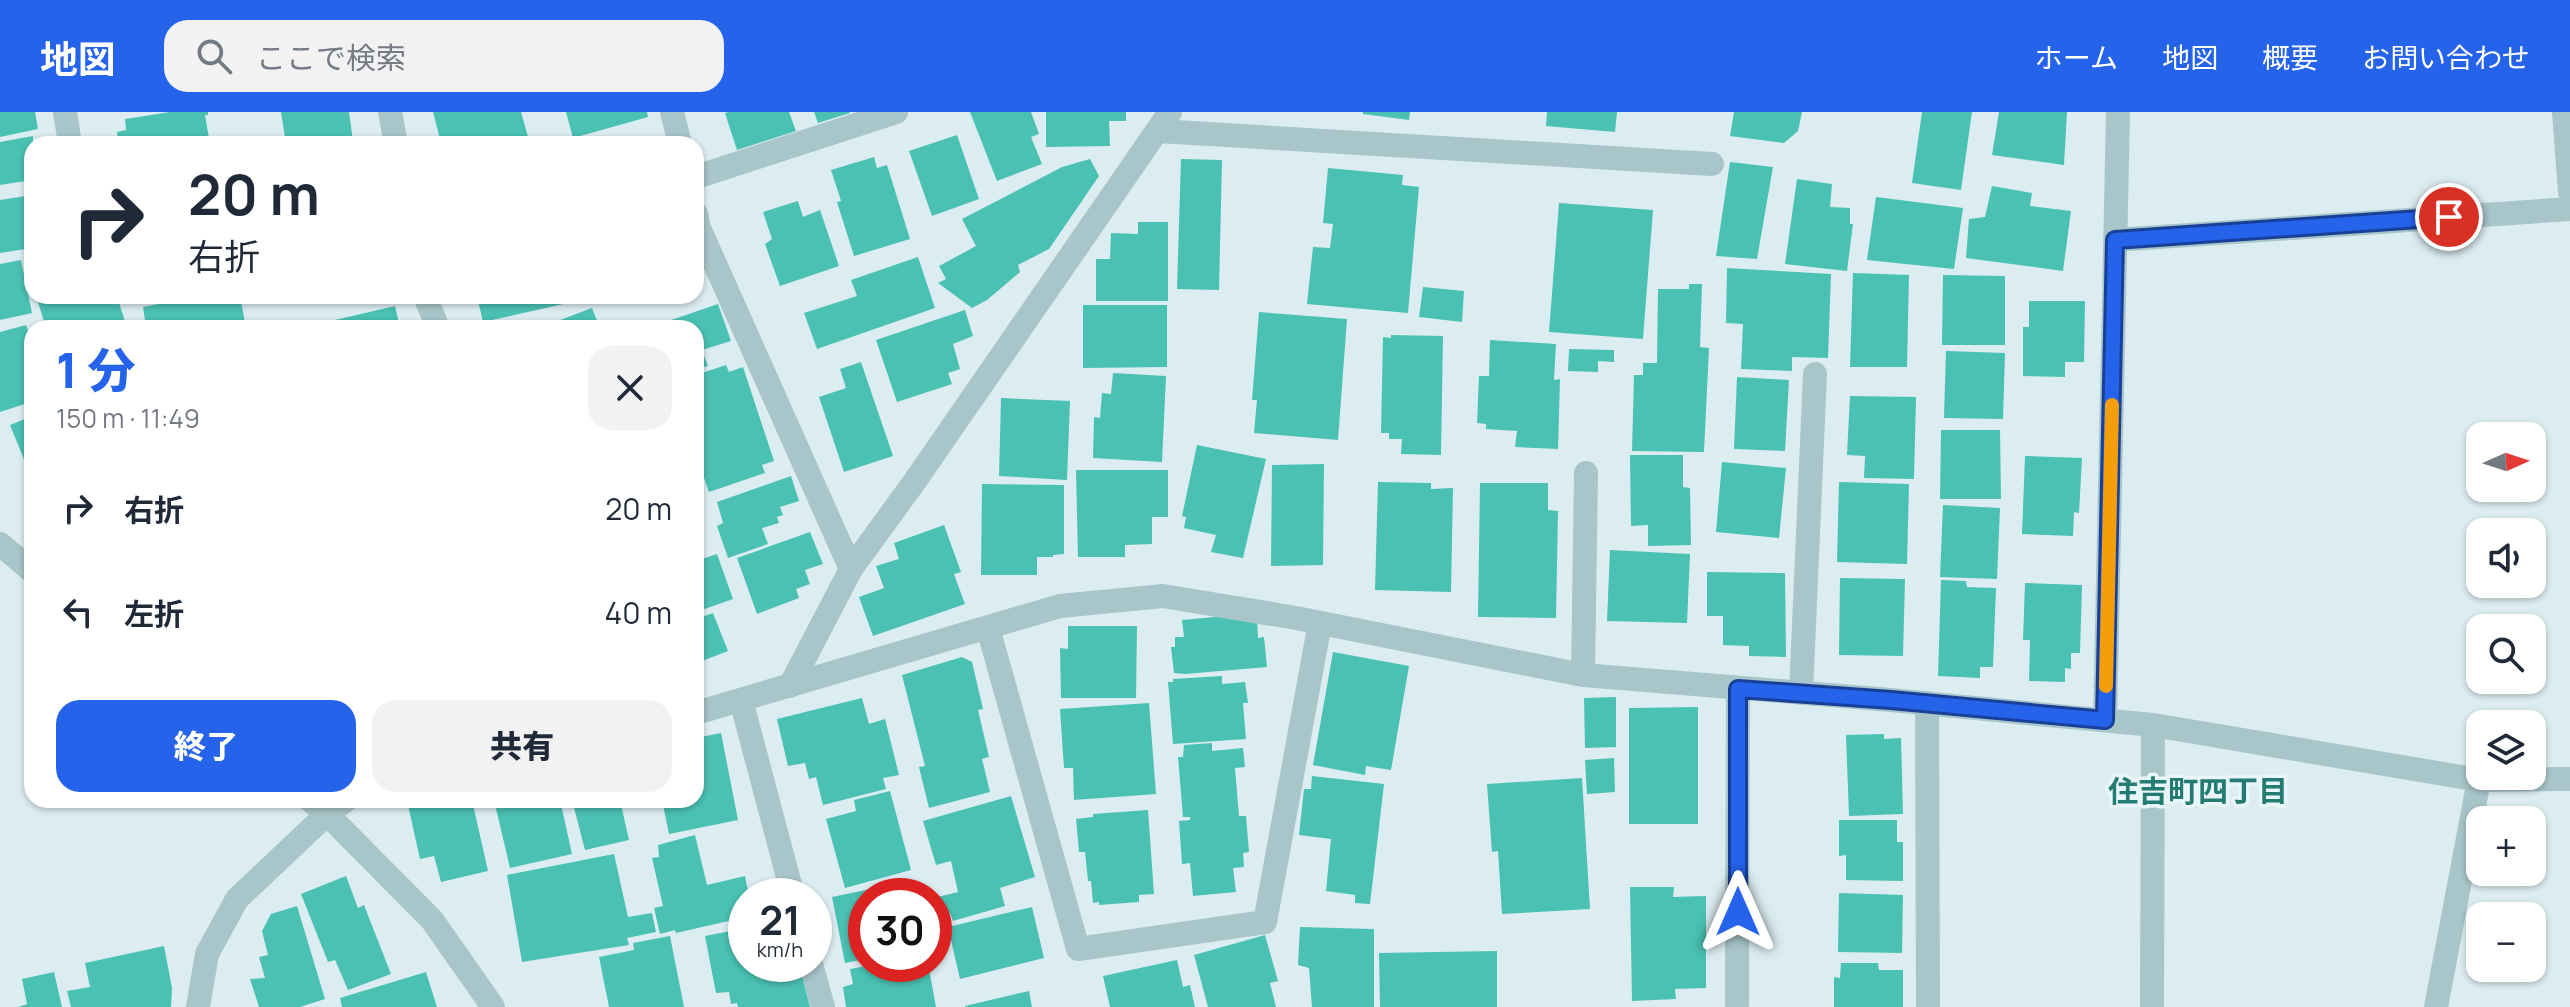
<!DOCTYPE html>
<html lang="ja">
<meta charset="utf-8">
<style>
body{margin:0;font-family:Manrope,"Noto Sans JP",sans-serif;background:#f2f2f3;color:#1f2937;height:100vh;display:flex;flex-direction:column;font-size:30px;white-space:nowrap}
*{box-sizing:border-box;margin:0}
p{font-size:26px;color:#747a83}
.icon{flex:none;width:44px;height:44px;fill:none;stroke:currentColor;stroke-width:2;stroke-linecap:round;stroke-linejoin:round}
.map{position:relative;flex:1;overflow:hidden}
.side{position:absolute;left:24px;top:208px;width:680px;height:488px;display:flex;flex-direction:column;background:#fff;border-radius:24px;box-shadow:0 2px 6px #0004}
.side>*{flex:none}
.hud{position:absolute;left:24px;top:24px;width:680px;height:168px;border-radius:24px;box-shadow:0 2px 6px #0004;background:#fff;color:#1f2937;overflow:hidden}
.needle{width:52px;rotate:87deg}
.controls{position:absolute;left:2466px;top:310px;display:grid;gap:16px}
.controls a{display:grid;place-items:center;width:80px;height:80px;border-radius:16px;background:#fff;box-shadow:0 2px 6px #0004;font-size:40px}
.speed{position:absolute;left:728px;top:766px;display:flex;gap:16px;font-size:40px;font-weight:700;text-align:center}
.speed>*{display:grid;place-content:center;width:104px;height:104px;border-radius:50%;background:#fff;box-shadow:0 2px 6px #0004;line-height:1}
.speed small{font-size:20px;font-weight:400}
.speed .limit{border:12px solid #d22;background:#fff;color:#111}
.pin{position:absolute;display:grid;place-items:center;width:68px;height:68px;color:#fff;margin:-34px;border:4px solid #fff;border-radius:50%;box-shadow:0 2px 8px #0007}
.me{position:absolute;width:88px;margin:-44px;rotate:0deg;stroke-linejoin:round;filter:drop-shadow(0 0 6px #0008)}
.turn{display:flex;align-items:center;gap:28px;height:168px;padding:0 32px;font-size:36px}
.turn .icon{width:104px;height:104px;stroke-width:2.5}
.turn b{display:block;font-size:56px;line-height:68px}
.round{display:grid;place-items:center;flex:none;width:84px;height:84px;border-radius:24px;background:#f2f2f3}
.summary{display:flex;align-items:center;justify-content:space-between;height:136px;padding:0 32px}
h1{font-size:48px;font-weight:800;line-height:60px;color:#2563eb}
.button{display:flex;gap:16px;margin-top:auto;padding:16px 32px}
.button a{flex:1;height:92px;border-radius:24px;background:#2563eb;color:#fff;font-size:32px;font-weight:800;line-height:92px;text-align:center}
.button a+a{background:#f2f2f3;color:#1f2937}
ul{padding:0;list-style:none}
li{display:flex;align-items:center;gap:24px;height:104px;padding:0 32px}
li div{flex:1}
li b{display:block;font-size:30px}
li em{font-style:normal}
header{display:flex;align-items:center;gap:48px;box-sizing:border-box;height:112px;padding:0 40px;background:#2563eb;color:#fff}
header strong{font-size:38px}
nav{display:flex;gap:44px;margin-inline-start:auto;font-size:28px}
.search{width:560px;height:72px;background:#f2f2f3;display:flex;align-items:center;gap:20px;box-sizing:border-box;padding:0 28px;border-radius:24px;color:#747a83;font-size:30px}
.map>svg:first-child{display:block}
.building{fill:#4ac1b3}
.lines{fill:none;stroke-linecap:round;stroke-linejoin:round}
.lane{stroke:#a8c5c9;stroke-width:24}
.street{stroke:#a8c5c9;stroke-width:24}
.route-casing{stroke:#184099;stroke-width:20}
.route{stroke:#2563eb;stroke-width:14}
.slow{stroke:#f59e0b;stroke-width:14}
.labels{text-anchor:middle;stroke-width:7;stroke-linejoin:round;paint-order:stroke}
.neighbourhood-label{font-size:30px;font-weight:bold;fill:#247b71;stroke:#e8f6f9}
</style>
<header>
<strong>地図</strong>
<div class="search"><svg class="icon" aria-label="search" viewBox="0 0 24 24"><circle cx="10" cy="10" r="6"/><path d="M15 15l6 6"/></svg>ここで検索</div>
<nav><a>ホーム</a><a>地図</a><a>概要</a><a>お問い合わせ</a></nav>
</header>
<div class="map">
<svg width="2570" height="895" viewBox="0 0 2570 895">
<rect width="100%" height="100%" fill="#dcedf1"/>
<path class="building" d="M0 0H35L38 17 0 25Z
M170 0H208V3H205L210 32H119L117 20 126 18 125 7Z
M281 0H349L353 29 335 32H286Z
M433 0H521L530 32H448L447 25 440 27Z
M566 0H647L648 5 573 26Z
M729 0H789L796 19 737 38 725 1Z
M814 0H849L850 1 818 11Z
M970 0H1031L1039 22 1031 25 1042 52 997 69Z
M1046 0H1126V9H1109L1110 34 1046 35Z
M1363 0H1410L1409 8 1363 2Z
M1547 0H1617L1615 20 1546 14Z
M1734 0H1802L1798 19 1784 31 1730 24Z
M1922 0H1972L1961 78 1912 71Z
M1999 0H2067L2064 53 1992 43Z
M957 23 979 87 932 104 909 39Z
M33 24 32 68 0 73V30Z
M874 45 877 56 887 53 910 127 854 144 837 90 841 89 831 58Z
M1090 47 1099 64 1049 137 1018 153 1020 160 987 188 972 196 938 171 946 167 939 154 976 134 962 107 1062 55Z
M1181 47 1222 48 1219 178 1177 177Z
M1730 50 1773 55 1757 147 1716 144Z
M1328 56 1403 63 1402 73 1419 75 1408 201 1307 192 1313 135 1330 136 1333 112 1323 111Z
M1797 67 1832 72 1830 95 1850 96V112H1853L1847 159 1785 152Z
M1992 74 2032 81 2030 94 2071 99 2063 159 1966 146 1969 107 1985 105Z
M32 83V136L0 141V88Z
M1876 85 1963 96 1954 157 1867 148Z
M798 89 803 105 820 98 839 154 780 174 765 132 772 127 763 100Z
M1559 91 1653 98 1643 227 1549 220Z
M1138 110H1168V189H1096V147H1110L1111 121 1138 122Z
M918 145 935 196 817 237 804 201 857 184 851 168Z
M21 148 32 201 0 208V152Z
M1727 156 1831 162 1828 246 1792 245V259L1741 257 1743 212 1726 211Z
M1853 161 1909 163 1907 255H1850Z
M1943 163 2005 164V233H1942Z
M1689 172H1702L1700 235 1709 236 1704 340 1632 339 1634 263H1643V251H1657L1658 177H1689Z
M1423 175 1464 179 1462 210 1419 205Z
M48 184H117L127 216H46L37 187Z
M161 184H240L246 216H146L143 195 163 191Z
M477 184H570L572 190 483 210Z
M2029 189H2085L2084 250H2065V265L2023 264V215H2029Z
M718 192 731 229 702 238 708 254 696 258V216H648Z
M1083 193H1167V255L1083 256Z
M395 194 400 216H305V215Z
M592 196 600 216H539Z
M965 198 973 224 953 232 960 257 948 261 952 272 897 290 876 228Z
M1259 200 1347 207 1338 328 1254 321 1257 288H1252Z
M26 213 32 232V275L24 278 28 291 0 300V220Z
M1391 223 1443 224 1441 343 1401 342 1402 327H1389V321H1381L1383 225 1391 226Z
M1490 228 1556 232 1554 268 1560 267 1558 337 1515 335 1517 319 1486 317V312L1477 311 1479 264H1489Z
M1569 237 1614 238V250L1598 249V260L1568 259Z
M1946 239 2005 241 2003 307 1944 306Z
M861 250 893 344 844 360 819 285 846 276 840 257Z
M726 253 729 260 743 255 774 349 762 353 765 361 709 380 696 343V263Z
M1113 261 1166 264 1162 350 1093 346 1094 305 1100 306 1102 281 1111 282Z
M1737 265 1789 268 1785 339 1734 337Z
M1850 284 1916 285 1914 367 1864 366 1865 344 1847 343Z
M1001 286 1070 289 1067 368 999 364Z
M32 304V367L10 313Z
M1941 318H2000L2001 387H1940Z
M1197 333 1266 347 1243 446 1211 440 1216 423 1184 416 1186 405 1182 404Z
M1630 343H1683V375L1690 376 1691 433 1648 434V413L1631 414Z
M2025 344 2082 346 2079 401 2074 400 2073 424 2022 422Z
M1722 350 1786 356 1779 426 1716 420Z
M1324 352 1323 453 1271 454 1272 353Z
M1076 358H1168V405H1152V432L1125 433V445H1078Z
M791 364 799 389 780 395 783 403 777 405 779 411 762 416 768 432 728 446 717 414 723 411 717 390Z
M1378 370 1431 371V377L1453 376 1451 480 1375 478Z
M1839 370 1909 372 1907 452 1837 450Z
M1480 371H1548V398L1558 399 1556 506 1478 505Z
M982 372 1064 373V442L1053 443V445H1037V463H981Z
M1943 393 2000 396 1997 467 1940 465Z
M944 413 961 460 954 462 965 492 873 524 859 485 884 476 876 454 899 447 894 431Z
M810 420 823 452 805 458 810 472 796 477 799 486 757 502 737 446Z
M1610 438 1690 442 1687 511 1607 509Z
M717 442 733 487 696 500V449Z
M1707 460 1785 461 1786 545 1749 544V534L1723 533V504H1707Z
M1840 466 1905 467 1903 544 1839 543Z
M1941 468 1966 469 1967 475 1996 476 1993 555H1980V566L1938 564Z
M2025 471 2082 473 2080 541H2071V557L2065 556V570L2029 569 2030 528H2023Z
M713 501 728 539 702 549 701 560 696 562V507Z
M1236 503V508L1257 507 1258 526 1264 525 1267 555 1185 562 1174 561 1171 535H1175V525H1184L1182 508Z
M1068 514H1137L1136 586H1061L1060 536 1068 537Z
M1333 540 1409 554 1391 658 1366 654 1365 663 1313 653Z
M962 545 972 550 983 597 978 598 989 645 982 647 990 680 929 696 919 655 925 654 902 563Z
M1222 564V572L1245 570 1248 591H1243L1246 627 1173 632 1168 570H1173V567Z
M1616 585V635L1585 636 1584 586Z
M862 586 869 612 885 607 899 663 883 666 886 677 823 693 816 665 809 667 805 651 788 654 777 607Z
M1149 591 1156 682 1074 688 1073 656H1064L1060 597Z
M1698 595V712H1629V596Z
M721 621 738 708 669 722 662 688H696V626Z
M1884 622V627L1901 626 1903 702 1849 704 1846 623Z
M1212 631V639L1243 636 1245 655 1235 656 1239 704H1246L1249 740 1243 741 1244 755 1233 756 1236 780 1193 784 1190 751 1182 752 1179 709 1190 708V705H1183L1178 645H1183L1184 633Z
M1614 646 1615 680 1587 682 1585 648Z
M1312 664 1384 672 1370 792 1355 791V783L1326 779 1331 727 1299 723 1304 677H1311Z
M1582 666 1590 797 1502 802 1498 739 1492 740 1487 672Z
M890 679 911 758 845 776 826 707 856 699 854 688Z
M1011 684 1035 765 1000 776 1005 794 953 809 950 801 936 806 934 786 958 780 951 749 936 753 923 709Z
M430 688H472L488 759 441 770 434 744 420 747 408 693Z
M494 688H560L572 742 510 756Z
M572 688H620L629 728 585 738Z
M1148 698 1154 782 1139 783V790L1099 793V790L1093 791 1091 769H1088L1085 740H1079L1076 707 1093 705V702Z
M1839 708H1897V730H1903V769L1846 768V743L1839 744Z
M695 723 707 773 745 764 749 784H746V805L676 821 675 818 660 822 654 796 663 794 652 746 659 745 658 733Z
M614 742 628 805 652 801 656 820 627 826 629 833 522 850 507 763Z
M346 764 358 796 364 793 391 862 348 878 335 848 328 850 301 782Z
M909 769 911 784H866V847L845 851 832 785Z
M1630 775H1674L1673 785 1706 784V876L1675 877 1676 887 1632 889Z
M1839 781 1903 783 1902 841 1838 840Z
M297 794 325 887 300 895H259L250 867 265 866 259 845 268 843 262 819 271 802Z
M1032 795 1044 846 960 867 948 815Z
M1300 815 1374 817V895H1312L1309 856 1298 853Z
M746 816V852H799L810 895H738L737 891 731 892 729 880 716 881 705 824Z
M1265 823 1278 869 1270 871 1276 895H1208L1194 843Z
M670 824 684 895H609L599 845 634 838 633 831Z
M164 834 172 876 171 895H71L67 879 90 875 85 851Z
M1497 839V895H1380L1379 841Z
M1177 848 1183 875 1190 873 1195 895H1110L1103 864Z
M1841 851H1878L1879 858H1903V895H1834V865L1840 866Z
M878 852H928L936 895H846L843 875 853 872 850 857Z
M54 860 62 895H18L27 892 22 867Z
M426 860 437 895H342L340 886Z
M1029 879 1032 895H965V894Z"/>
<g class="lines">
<path class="lane" d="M65 0 70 32
M1158 19 1712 52
M696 65 896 0
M988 516 1078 837 1265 810 1320 511
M1583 563 1586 361
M1801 581 1815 262"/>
<path class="street" d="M390 0 396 32
M672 0 680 32
M2564 0 2570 80
M696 102 699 116 851 457
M2115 128 2570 97
M425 184 438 216
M0 432 32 459
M790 574 851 457 915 369 1170 0
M741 588 793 784
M1927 591 1928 895
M696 601 1060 494 1163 484 1296 506 1583 563 1891 588 2153 613 2479 668 2570 667
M2105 608 2118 0
M310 688 327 702 432 808 493 895
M811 852 823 895
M198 895 207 842 237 787 327 702 346 688
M1737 895 1738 577
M2152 895 2153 613
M2436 895 2479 668"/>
</g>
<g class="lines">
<defs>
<path id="route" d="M1738 800V577L1891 588 2105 608 2115 128 2449 105"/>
</defs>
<use href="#route" class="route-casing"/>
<use href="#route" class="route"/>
<path class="slow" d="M2106 574 2112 293"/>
</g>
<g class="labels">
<g class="neighbourhood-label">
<text x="2198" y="690">住吉町四丁目</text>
</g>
</g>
</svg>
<div class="controls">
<a><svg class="needle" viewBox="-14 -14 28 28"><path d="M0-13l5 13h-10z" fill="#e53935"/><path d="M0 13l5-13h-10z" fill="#747a83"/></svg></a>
<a><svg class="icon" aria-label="sound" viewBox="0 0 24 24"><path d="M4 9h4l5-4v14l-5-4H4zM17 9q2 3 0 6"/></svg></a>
<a><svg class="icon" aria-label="search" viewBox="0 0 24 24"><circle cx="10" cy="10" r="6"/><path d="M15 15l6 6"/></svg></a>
<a><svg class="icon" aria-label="layers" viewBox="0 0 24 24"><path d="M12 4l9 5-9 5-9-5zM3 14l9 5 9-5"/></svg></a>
<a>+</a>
<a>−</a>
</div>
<div class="speed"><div>21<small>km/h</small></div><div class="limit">30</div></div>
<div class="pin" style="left:2449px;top:105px;background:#d93025"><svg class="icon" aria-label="arrive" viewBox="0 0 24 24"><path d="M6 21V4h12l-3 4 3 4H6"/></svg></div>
<svg class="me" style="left:1738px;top:800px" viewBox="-20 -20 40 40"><path d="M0-17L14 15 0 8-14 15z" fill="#2563eb" stroke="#fff" stroke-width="4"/></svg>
<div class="hud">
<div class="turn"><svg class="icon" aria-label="right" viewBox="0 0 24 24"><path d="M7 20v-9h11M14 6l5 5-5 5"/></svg><div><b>20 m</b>右折</div></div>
</div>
<section class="side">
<div class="summary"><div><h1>1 分</h1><p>150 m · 11:49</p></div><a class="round"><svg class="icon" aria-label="close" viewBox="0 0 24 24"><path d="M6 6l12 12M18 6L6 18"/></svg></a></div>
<ul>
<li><svg class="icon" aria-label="right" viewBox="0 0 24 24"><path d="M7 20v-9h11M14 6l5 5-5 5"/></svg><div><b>右折</b></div><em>20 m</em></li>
<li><svg class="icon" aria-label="left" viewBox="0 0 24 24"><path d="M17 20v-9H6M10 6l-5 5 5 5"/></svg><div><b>左折</b></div><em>40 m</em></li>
</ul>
<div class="button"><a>終了</a><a>共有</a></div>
</section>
</div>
